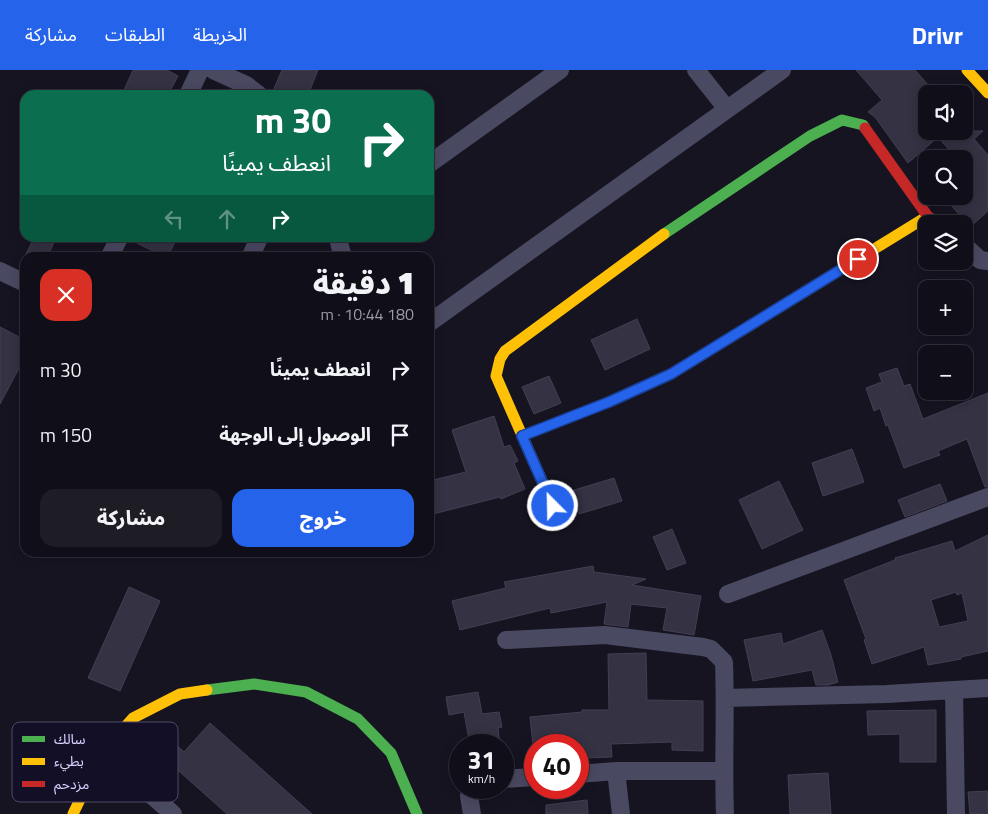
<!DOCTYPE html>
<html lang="ar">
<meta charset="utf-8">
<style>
body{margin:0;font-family:"Titillium Web","Noto Sans Arabic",sans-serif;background:#1e1d26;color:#f1f3f6;direction:rtl;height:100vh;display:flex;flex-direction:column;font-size:19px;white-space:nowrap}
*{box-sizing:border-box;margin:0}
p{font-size:16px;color:#9c9ca2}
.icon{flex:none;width:28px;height:28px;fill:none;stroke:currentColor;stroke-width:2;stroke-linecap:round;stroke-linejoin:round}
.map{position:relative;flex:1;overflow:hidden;direction:ltr}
.drawer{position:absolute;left:20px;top:182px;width:414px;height:305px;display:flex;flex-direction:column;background:#100f19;border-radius:15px;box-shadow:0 2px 12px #0003,0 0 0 1px #302f38;direction:rtl}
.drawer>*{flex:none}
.guide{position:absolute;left:20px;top:20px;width:414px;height:152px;border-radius:15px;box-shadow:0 2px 12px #0003,0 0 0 1px #302f38;direction:rtl;background:#0b6e4f;color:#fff;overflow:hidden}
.fabs{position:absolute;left:918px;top:15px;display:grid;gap:10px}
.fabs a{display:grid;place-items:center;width:55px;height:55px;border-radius:10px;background:#100f19;box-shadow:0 2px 12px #0003,0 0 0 1px #302f38;font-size:25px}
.speed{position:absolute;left:449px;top:664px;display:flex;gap:10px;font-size:25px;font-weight:700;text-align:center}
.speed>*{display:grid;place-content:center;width:65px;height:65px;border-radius:50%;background:#100f19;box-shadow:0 2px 12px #0003,0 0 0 1px #302f38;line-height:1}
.speed small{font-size:12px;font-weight:400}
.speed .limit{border:8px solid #d22;background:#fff;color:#111}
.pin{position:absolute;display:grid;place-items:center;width:42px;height:42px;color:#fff;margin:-21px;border:2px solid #fff;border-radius:50%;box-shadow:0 1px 5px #0007}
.me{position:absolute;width:55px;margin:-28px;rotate:337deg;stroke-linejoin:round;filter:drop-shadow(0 0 4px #0008)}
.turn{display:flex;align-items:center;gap:18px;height:105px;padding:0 20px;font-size:22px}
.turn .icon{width:65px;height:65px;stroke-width:2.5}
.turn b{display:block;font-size:35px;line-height:42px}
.lanes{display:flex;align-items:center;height:48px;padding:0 20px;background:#0003;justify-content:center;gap:25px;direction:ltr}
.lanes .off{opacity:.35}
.round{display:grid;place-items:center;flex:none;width:52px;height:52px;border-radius:15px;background:#1e1d26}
.head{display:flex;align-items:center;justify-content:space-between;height:85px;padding:0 20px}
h1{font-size:30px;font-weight:800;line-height:38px}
.button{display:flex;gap:10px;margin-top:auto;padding:10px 20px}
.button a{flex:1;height:58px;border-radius:15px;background:#2563eb;color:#fff;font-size:20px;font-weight:800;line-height:58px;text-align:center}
.button a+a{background:#1e1d26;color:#f1f3f6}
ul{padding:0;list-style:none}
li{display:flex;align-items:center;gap:15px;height:65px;padding:0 20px}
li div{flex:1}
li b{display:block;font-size:19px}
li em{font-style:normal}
header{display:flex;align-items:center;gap:30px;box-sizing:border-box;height:70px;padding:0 25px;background:#2563eb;color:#fff}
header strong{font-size:24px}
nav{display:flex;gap:28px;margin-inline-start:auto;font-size:18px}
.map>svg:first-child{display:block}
.building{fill:#343243;stroke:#433f54;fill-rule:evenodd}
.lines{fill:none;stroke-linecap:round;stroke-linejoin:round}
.street{stroke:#4a4962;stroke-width:18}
.fast{stroke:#4caf50;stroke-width:11}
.slow{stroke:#ffc107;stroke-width:11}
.jam{stroke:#c62828;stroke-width:11}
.route-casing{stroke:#184099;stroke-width:12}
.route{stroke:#2563eb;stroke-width:9}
.key{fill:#130f26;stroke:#4e4a67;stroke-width:1}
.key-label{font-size:14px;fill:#d9d4ff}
</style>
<header>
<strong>Drivr</strong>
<nav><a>الخريطة</a><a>الطبقات</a><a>مشاركة</a></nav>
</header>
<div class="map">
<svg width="988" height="744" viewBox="0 0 988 744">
<rect width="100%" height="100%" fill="#161421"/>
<path class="building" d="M133 0H167L178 6 168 25H122Z
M282 0H318L308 25H285L273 21Z
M856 0H915L936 24H926V61H983L974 69 988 85V141L970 157 943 126H964V89H957L938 67 908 93 875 47 868 42 882 30Z
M34 168H56L47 188H24Z
M130 168H177L167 188 129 169Z
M637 249 650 279 605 300 591 270Z
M0 257 25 270V287L0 334Z
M897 298 904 316 910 314 923 349 988 323V417H985L967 369 938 381 940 385 904 398 888 355 886 356 880 338 874 341 866 318 882 312 879 304Z
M549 306 561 333 534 344 522 317Z
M494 346 504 377 510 375 518 391 514 393 525 419 501 429 500 427 429 445V411L466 402 452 360Z
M852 379 864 412 823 426 812 393Z
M614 408 622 431 579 444 571 421Z
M779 411 803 460 762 479 739 430Z
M940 414 947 431 905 447 898 430Z
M672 459 686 493 667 500 653 467Z
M988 465V581L961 587V589L928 595 924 577 872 594 864 570 866 569 844 510 895 490V488L952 471 955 481ZM956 522 957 525 962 523 968 551 939 557 931 530Z
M593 496 594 502 646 509 632 515 701 526 694 565 663 560 667 538 631 534 628 557 604 554 607 532 551 543 550 538 460 560 452 531 506 518 504 512Z
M129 517 160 531 120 621 88 608Z
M822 560 831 585 838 612 828 615H816L812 600 753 611 744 570 781 563 783 574Z
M646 583 647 630 703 631V681L672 680V672L611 674 612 687 583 688V675H533L530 647 582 642V640H609L608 584Z
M478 622 482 644 499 642 502 657 498 658 500 675H470L464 642 449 645 446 627Z
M936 640V692H900V664L868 665 867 641Z
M210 653 312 744H227L170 693 168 696 149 678 163 663 184 682Z
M828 703 831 744H790L788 705Z
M988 721V744H970L968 722Z
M587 730 588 744H546V735Z"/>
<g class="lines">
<path class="street" d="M213 0 246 15 259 25
M696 0 727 39
M188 25 200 0
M429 94 560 0
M338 168 343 188
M964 175 980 190 988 191
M109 188 119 168
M250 188 259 168
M0 201 25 213
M429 253 782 0
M728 524 988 427
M506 570 605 565 703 577 711 579 724 592C726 643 723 693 725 744
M954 620 956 744
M725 628 887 624 988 618
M103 682 173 744
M616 701 621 744
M578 704 616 701H723
M502 709 535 707
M472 744 469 726 472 718"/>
<path class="fast" d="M664 164 810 66 842 50 863 55 865 58
M207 620 254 614 306 622 358 649 391 683 417 744"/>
<path class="slow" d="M967 0 988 23
M746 258 923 149H932L940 154
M553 436 496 306 500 289 505 281 664 164
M73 744 103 682 133 648 180 624 207 620"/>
<path class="jam" d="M865 58 929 148
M522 366 609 332 671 304 746 258"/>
</g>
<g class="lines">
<defs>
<path id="route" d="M553 436 522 366 609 332 671 304 858 189"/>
</defs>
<use href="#route" class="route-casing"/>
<use href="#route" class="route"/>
</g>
<rect x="12" y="652" width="166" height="80" rx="8" class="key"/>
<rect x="22" y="666" width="23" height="6" fill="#4caf50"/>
<rect x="22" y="688" width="23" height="7" fill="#ffc107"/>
<rect x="22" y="711" width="23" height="6" fill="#c62828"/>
<g class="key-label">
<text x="54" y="674">سالك</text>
<text x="54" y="696">بطيء</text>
<text x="54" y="719">مزدحم</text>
</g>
</svg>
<div class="fabs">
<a><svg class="icon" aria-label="sound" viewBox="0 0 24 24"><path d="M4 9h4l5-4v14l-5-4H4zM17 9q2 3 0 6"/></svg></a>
<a><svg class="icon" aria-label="search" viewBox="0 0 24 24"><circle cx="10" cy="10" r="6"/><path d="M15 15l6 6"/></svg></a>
<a><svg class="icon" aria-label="layers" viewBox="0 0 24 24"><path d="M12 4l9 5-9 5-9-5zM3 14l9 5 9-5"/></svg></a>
<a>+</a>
<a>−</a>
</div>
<div class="speed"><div>31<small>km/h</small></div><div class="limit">40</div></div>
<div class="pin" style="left:858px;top:189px;background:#d93025"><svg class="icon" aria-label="arrive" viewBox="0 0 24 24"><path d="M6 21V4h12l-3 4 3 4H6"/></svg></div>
<svg class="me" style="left:553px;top:436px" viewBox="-20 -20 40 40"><circle r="17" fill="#2563eb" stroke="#fff" stroke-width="3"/><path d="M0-11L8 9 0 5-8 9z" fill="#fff"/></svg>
<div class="guide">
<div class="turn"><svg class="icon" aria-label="right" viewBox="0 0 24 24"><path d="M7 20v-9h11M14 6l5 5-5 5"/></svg><div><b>30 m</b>انعطف يمينًا</div></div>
<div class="lanes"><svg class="icon off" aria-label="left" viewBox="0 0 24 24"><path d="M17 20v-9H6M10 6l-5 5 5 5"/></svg><svg class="icon off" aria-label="ahead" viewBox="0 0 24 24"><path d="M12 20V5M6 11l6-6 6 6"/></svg><svg class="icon" aria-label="right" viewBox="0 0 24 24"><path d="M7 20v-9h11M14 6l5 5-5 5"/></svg></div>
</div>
<section class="drawer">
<div class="head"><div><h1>1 دقيقة</h1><p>180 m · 10:44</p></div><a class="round" style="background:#d93025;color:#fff"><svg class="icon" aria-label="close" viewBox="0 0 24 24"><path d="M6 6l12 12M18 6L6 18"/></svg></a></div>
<ul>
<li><svg class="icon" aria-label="right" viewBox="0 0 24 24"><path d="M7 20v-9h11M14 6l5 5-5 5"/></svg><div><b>انعطف يمينًا</b></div><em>30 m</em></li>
<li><svg class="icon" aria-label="arrive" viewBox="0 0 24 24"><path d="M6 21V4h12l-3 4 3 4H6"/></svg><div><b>الوصول إلى الوجهة</b></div><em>150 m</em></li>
</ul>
<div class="button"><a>خروج</a><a>مشاركة</a></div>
</section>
</div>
